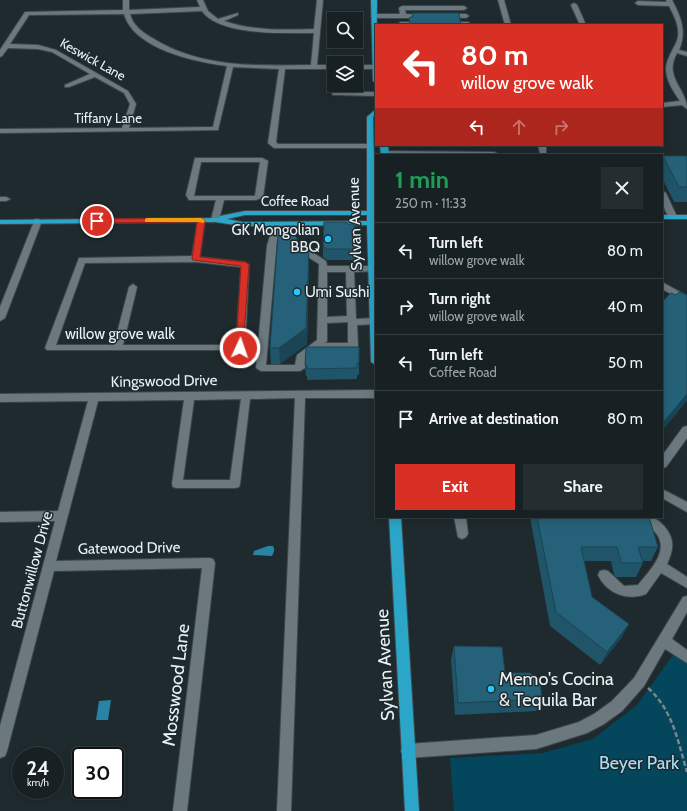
<!DOCTYPE html>
<meta charset="utf-8">
<style>
body{margin:0;font-family:Cabin,sans-serif;background:#242d30;color:#f1f3f6;height:100vh;display:flex;flex-direction:column;font-size:15px;white-space:nowrap}
*{box-sizing:border-box;margin:0}
p{font-size:13px;color:#9ea3a6}
.icon{flex:none;width:22px;height:22px;fill:none;stroke:currentColor;stroke-width:2;stroke-linecap:round;stroke-linejoin:round}
.map{position:relative;flex:1;overflow:hidden}
.panel{position:absolute;left:375px;top:154px;width:288px;height:364px;display:flex;flex-direction:column;background:#172023;border-radius:0px;box-shadow:0 2px 10px #0003,0 0 0 1px #363e41}
.panel>*{flex:none}
.hud{position:absolute;left:375px;top:24px;width:288px;height:122px;border-radius:0px;box-shadow:0 2px 10px #0003,0 0 0 1px #363e41;background:#d93025;color:#fff;overflow:hidden}
.fabs{position:absolute;left:327px;top:12px;display:grid;gap:8px}
.fabs a{display:grid;place-items:center;width:36px;height:36px;border-radius:0px;background:#172023;box-shadow:0 2px 10px #0003,0 0 0 1px #363e41;font-size:20px}
.speed{position:absolute;left:12px;top:747px;display:flex;gap:8px;font-size:20px;font-weight:700;text-align:center}
.speed>*{display:grid;place-content:center;width:52px;height:52px;border-radius:50%;background:#172023;box-shadow:0 2px 10px #0003,0 0 0 1px #363e41;line-height:1}
.speed small{font-size:10px;font-weight:400}
.speed .limit{border:2px solid #111;border-radius:6px;background:#fff;color:#111}
.pin{position:absolute;display:grid;place-items:center;width:34px;height:34px;color:#fff;margin:-17px;border:2px solid #fff;border-radius:50%;box-shadow:0 1px 4px #0007}
.me{position:absolute;width:44px;margin:-22px;rotate:3deg;stroke-linejoin:round;filter:drop-shadow(0 0 3px #0008)}
.turn{display:flex;align-items:center;gap:14px;height:84px;padding:0 20px;font-size:18px}
.turn .icon{width:52px;height:52px;stroke-width:2.5}
.turn b{display:block;font-size:28px;line-height:34px}
.lanes{display:flex;align-items:center;height:38px;padding:0 20px;background:#0003;justify-content:center;gap:20px;direction:ltr}
.lanes .off{opacity:.35}
.round{display:grid;place-items:center;flex:none;width:42px;height:42px;border-radius:0px;background:#242d30}
.headline{display:flex;align-items:center;justify-content:space-between;height:68px;padding:0 20px}
h1{font-size:24px;font-weight:700;line-height:30px;color:#1e9e55}
.button{display:flex;gap:8px;margin-top:auto;padding:8px 20px}
.button a{flex:1;height:46px;border-radius:0px;background:#d93025;color:#fff;font-size:16px;font-weight:700;line-height:46px;text-align:center}
.button a+a{background:#242d30;color:#f1f3f6}
ul{padding:0;list-style:none}
li{display:flex;align-items:center;gap:12px;height:56px;padding:0 20px;border-top:1px solid #363e41}
li div{flex:1}
li b{display:block;font-size:15px}
li em{font-style:normal}
.map>svg:first-child{display:block}
.green{fill:#04465b}
.water{fill:#2883a4}
.lines{fill:none;stroke-linecap:round;stroke-linejoin:round}
.minor-casing{stroke:#3e484c;stroke-width:2}
.major-casing{stroke:#3e484c;stroke-width:2}
.path{stroke:#7c8589;stroke-width:2.5;stroke-dasharray:5 2.5;stroke-linecap:butt}
.minor{fill:#6b797f;fill-rule:evenodd}
.major{fill:#2ba6c9;fill-rule:evenodd}
.wall{fill:#205468}
.shaded-wall{fill:#1a4555}
.building{fill:#256279;stroke:#1a4555}
.route{fill:#d93025;stroke:#8d1f18}
.slow{fill:#f59e0b}
.poi-dot{fill:#23c9fe;stroke:#1f2a2f;stroke-width:1.5}
.labels{text-anchor:middle;stroke-width:3;stroke-linejoin:round;paint-order:stroke}
.far-street-label{font-size:13px;fill:#eaf1f4;stroke:#1f2a2f}
.street-label{font-size:15px;fill:#eaf1f4;stroke:#1f2a2f}
.poi-label{font-size:15px;fill:#eaf1f4;stroke:#1f2a2f;text-anchor:end}
.near-street-label{font-size:18px;fill:#eaf1f4;stroke:#1f2a2f}
.near-poi-label{font-size:18px;fill:#eaf1f4;stroke:#1f2a2f;text-anchor:start}
.near-park-label{font-size:18px;fill:#abdef4;stroke:#1f2a2f}
</style>
<div class="map">
<svg width="687" height="811" viewBox="0 0 687 811">
<rect width="100%" height="100%" fill="#1f2a2f"/>
<path class="green" d="M678 648 687 655V811H454L450 758 543 753 593 739 637 705Z"/>
<path class="water" d="M268 546H273C275 550 274 552 272 556L253 555 254 551Z
M111 700 108 720H96L99 701Z"/>
<g class="lines">
<defs>
<path id="minor" d="M123 0H129V10L200 7 197 0H203L208 11 218 19 238 13V15L224 21C253 31 284 30 314 29L317 0H323L317 65H334V69H285L276 142 278 144H370L374 146 370 148H274L268 143 279 69 233 67 218 130 0 133V129L122 128 130 104 124 93 95 77 69 87H65V85L90 74 52 52 38 49 8 48 2 56 0 57V50L25 12 123 10ZM202 11C219 36 286 33 314 33L311 65C258 66 201 68 154 39 143 33 133 26 130 14ZM124 14C134 49 195 62 227 66L213 127 129 128 136 104 128 91 56 50 38 45 10 44 29 15Z
M498 0H504L511 25H505Z
M666 0H672C681 17 687 32 679 50L687 52V56L677 53C663 78 687 88 687 109L682 105 662 107V103L680 101C674 92 666 81 666 69 666 61 671 53 674 47 683 33 676 19 669 6L638 5 635 3 638 1 667 2Z
M574 3 577 5 586 25H580L571 5Z
M402 6H464L467 8 464 10H405L406 14 426 15 427 16 424 18H374L371 16 374 14H400L399 8Z
M446 14H466L469 16 466 18 444 17 443 16Z
M401 22H421L424 24 399 25V23Z
M447 22H468L471 24 445 25V23Z
M356 65H376V69H356Z
M335 92H376V96L333 95 332 94Z
M538 145H546V153H540Z
M382 151 494 152 498 154 384 155 381 153Z
M195 158H262L268 161 263 197 256 200H224L219 220 215 222H212L211 220 216 200H189L186 195ZM201 162H260L255 196H194Z
M662 191 666 193 677 217 676 219H673C664 216 662 200 662 191Z
M0 197H6L10 199 6 201H0Z
M198 218H201L205 220 200 257 245 262 249 265 245 348 243 350H47L45 348 79 258 192 256ZM196 262 241 267 236 345H123L137 287 133 284 129 287 114 345H56L85 263Z
M35 219H38L42 221 5 318 0 321V307Z
M274 222H277L281 224 278 235 292 239 326 261 327 266H372L376 269 375 271 354 272 356 319 374 318H376V324L357 325 358 346 356 348 316 350 305 358V368L300 371H261L256 368 267 246ZM277 240 286 243 319 264 317 340 297 355 295 365H266ZM327 272H346L347 316 327 317ZM348 322V343H325L327 341V323Z
M662 282 687 296V303L662 289Z
M376 390V398H305L291 811H277L295 398 250 399 240 484 239 487 235 488H177L173 487 172 484 184 400 98 401 56 561 209 558 213 559 215 563 187 811H173L202 568 54 571 7 751 5 756 0 758V726L55 521 0 522V512L58 511 88 401 0 402V394ZM241 399 230 480H183L194 400Z
M687 426V438L666 467 662 468V456L683 427Z
M662 489 687 502V512L662 498Z
M454 517H466L468 534 466 537 462 539 458 537Z
M638 517C642 517 647 516 651 517 656 518 661 523 664 526 675 539 674 549 667 564L687 577V588L661 573 646 594C628 601 607 594 598 575L600 571 604 570 608 571 624 586 638 585C650 570 671 550 655 532 650 526 642 524 638 517Z
M687 596V612L672 639 687 650V663L665 649 644 686 622 711 604 724 587 733 536 749 408 758 403 756 401 751 403 746 408 744 536 735 579 722 594 714 612 701 634 678 683 597Z"/>
<path id="major" d="M371 0H377L376 83 373 81Z
M376 109V115L373 117 375 209 376 211V365L371 362 367 225 242 226 215 222 0 224V220L219 218 220 216 245 211H367V117ZM245 215H367V221L242 222 227 219Z
M380 145H388L389 155H381Z
M662 215H687V219H662Z
M389 517H401L419 811H405Z"/>
</defs>
<use href="#minor" class="minor-casing"/>
<use href="#major" class="major-casing"/>
<path class="path" d="M648 688C673 710 678 742 687 772"/>
<use href="#minor" class="minor"/>
<use href="#major" class="major"/>
</g>
<path class="wall" d="M663 156H687V202H674L662 178V159Z
M347 224 355 227V260H327L323 257V246Z
M297 245 309 251V267L307 344 280 364H271L270 348Z
M359 347V375H357V379L307 380V376H306L305 365Z
M530 517H649L658 547 651 561H642L643 563 636 577H616L614 575 611 561H584L592 597 622 637 600 665 550 626Z
M454 646 505 673 542 699 536 711 455 715 451 659Z"/>
<path class="shaded-wall" d="M309 251V267L307 344 280 364 279 348Z
M687 394V401L662 431V424Z
M629 624 622 637 600 665 607 652Z"/>
<path class="building" d="M412 13H459L461 25H410L409 19 410 17H413Z
M663 156H687V187H679Z
M324 222H347V224H354V227H355V249H327L323 246Z
M278 235H294L297 238V244L309 251 306 328 279 348H270Z
M679 292 687 295V394L662 424V302L671 293 676 295Z
M306 347H359V363H357V368L307 369V365H305Z
M537 517H649L658 547H638L643 563H623L621 561 617 547H581L592 597 629 624 607 652 556 612Z
M454 646 502 647 505 673H530L540 681 542 699 458 703Z"/>
<path class="route" d="M201 218 205 220 200 257 245 262 249 264 243 350 240 351 236 348 241 266 193 260 192 259 197 222 97 223 94 221 97 219Z"/>
<path class="slow" d="M147 218H201L205 220 204 223 198 222H145V219Z"/>
<g class="poi-dot">
<circle cx="328" cy="239" r="4"/>
<circle cx="297" cy="292" r="4"/>
<circle cx="491" cy="689" r="4"/>
</g>
<g class="labels">
<g class="far-street-label">
<text transform="translate(93 59) rotate(29)" y="5">Keswick Lane</text>
<text x="108" y="123">Tiffany Lane</text>
<text x="295" y="206">Coffee Road</text>
</g>
<g class="street-label">
<text transform="translate(355 224) rotate(-92)" y="5">Sylvan Avenue</text>
<text x="120" y="339">willow grove walk</text>
<text transform="translate(164 381) rotate(-1)" y="5">Kingswood Drive</text>
<text transform="translate(129 548) rotate(-1)" y="5">Gatewood Drive</text>
<text transform="translate(32 570) rotate(-75)" y="5">Buttonwillow Drive</text>
</g>
<g class="poi-label">
<text x="320" y="235">GK Mongolian<tspan x="320" dy="17">BBQ</tspan></text>
<text x="305" y="297" text-anchor="start">Umi Sushi</text>
</g>
<g class="near-street-label">
<text transform="translate(385 665) rotate(-93)" y="6">Sylvan Avenue</text>
<text transform="translate(176 685) rotate(-83)" y="6">Mosswood Lane</text>
</g>
<g class="near-poi-label">
<text x="499" y="685">Memo's Cocina<tspan x="499" dy="21">&amp; Tequila Bar</tspan></text>
</g>
<g class="near-park-label">
<text x="639" y="769">Beyer Park</text>
</g>
</g>
</svg>
<div class="fabs">
<a><svg class="icon" aria-label="search" viewBox="0 0 24 24"><circle cx="10" cy="10" r="6"/><path d="M15 15l6 6"/></svg></a>
<a><svg class="icon" aria-label="layers" viewBox="0 0 24 24"><path d="M12 4l9 5-9 5-9-5zM3 14l9 5 9-5"/></svg></a>
</div>
<div class="speed"><div>24<small>km/h</small></div><div class="limit">30</div></div>
<div class="pin" style="left:97px;top:221px;background:#d93025"><svg class="icon" aria-label="arrive" viewBox="0 0 24 24"><path d="M6 21V4h12l-3 4 3 4H6"/></svg></div>
<svg class="me" style="left:240px;top:348px" viewBox="-20 -20 40 40"><circle r="17" fill="#d93025" stroke="#fff" stroke-width="3"/><path d="M0-11L8 9 0 5-8 9z" fill="#fff"/></svg>
<div class="hud">
<div class="turn"><svg class="icon" aria-label="left" viewBox="0 0 24 24"><path d="M17 20v-9H6M10 6l-5 5 5 5"/></svg><div><b>80 m</b>willow grove walk</div></div>
<div class="lanes"><svg class="icon" aria-label="left" viewBox="0 0 24 24"><path d="M17 20v-9H6M10 6l-5 5 5 5"/></svg><svg class="icon off" aria-label="ahead" viewBox="0 0 24 24"><path d="M12 20V5M6 11l6-6 6 6"/></svg><svg class="icon off" aria-label="right" viewBox="0 0 24 24"><path d="M7 20v-9h11M14 6l5 5-5 5"/></svg></div>
</div>
<section class="panel">
<div class="headline"><div><h1>1 min</h1><p>250 m · 11:33</p></div><a class="round"><svg class="icon" aria-label="close" viewBox="0 0 24 24"><path d="M6 6l12 12M18 6L6 18"/></svg></a></div>
<ul>
<li><svg class="icon" aria-label="left" viewBox="0 0 24 24"><path d="M17 20v-9H6M10 6l-5 5 5 5"/></svg><div><b>Turn left</b><p>willow grove walk</p></div><em>80 m</em></li>
<li><svg class="icon" aria-label="right" viewBox="0 0 24 24"><path d="M7 20v-9h11M14 6l5 5-5 5"/></svg><div><b>Turn right</b><p>willow grove walk</p></div><em>40 m</em></li>
<li><svg class="icon" aria-label="left" viewBox="0 0 24 24"><path d="M17 20v-9H6M10 6l-5 5 5 5"/></svg><div><b>Turn left</b><p>Coffee Road</p></div><em>50 m</em></li>
<li><svg class="icon" aria-label="arrive" viewBox="0 0 24 24"><path d="M6 21V4h12l-3 4 3 4H6"/></svg><div><b>Arrive at destination</b></div><em>80 m</em></li>
</ul>
<div class="button"><a>Exit</a><a>Share</a></div>
</section>
</div>
